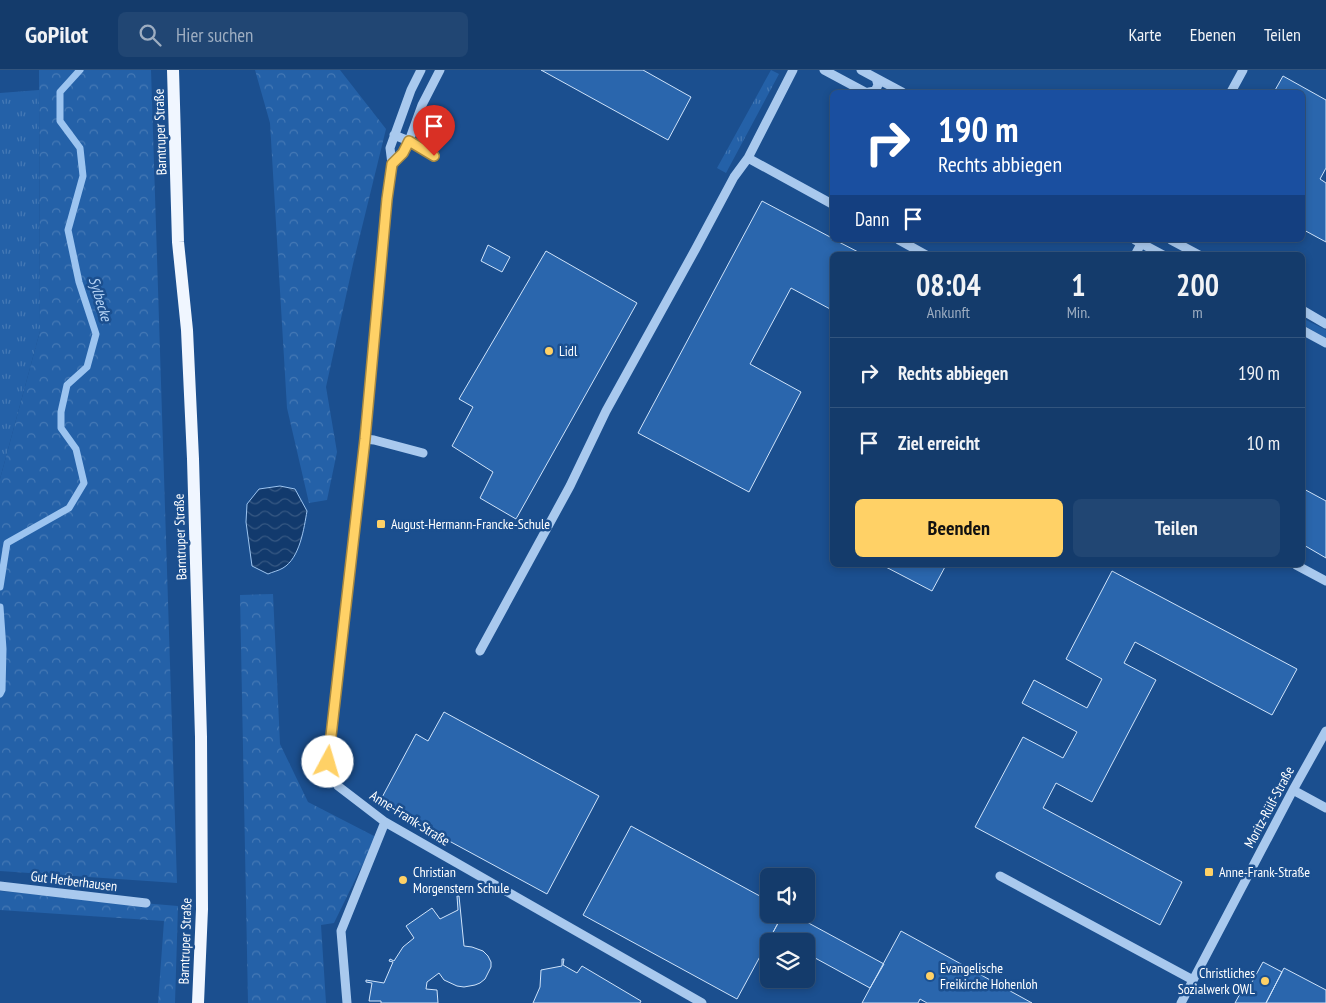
<!DOCTYPE html>
<html lang="de">
<meta charset="utf-8">
<style>
body{margin:0;font-family:"PT Sans Narrow",sans-serif;background:#214673;color:#f1f3f6;height:100vh;display:flex;flex-direction:column;font-size:19px;white-space:nowrap}
*{box-sizing:border-box;margin:0}
p{font-size:16px;color:#9dadc1}
.icon{flex:none;width:28px;height:28px;fill:none;stroke:currentColor;stroke-width:2;stroke-linecap:round;stroke-linejoin:round}
.map{position:relative;flex:1;overflow:hidden}
.side{position:absolute;left:830px;top:182px;width:475px;height:315px;display:flex;flex-direction:column;background:#143b6b;border-radius:8px;box-shadow:0 2px 8px #0003,0 0 0 1px #33557e}
.side>*{flex:none}
.banner{position:absolute;left:830px;top:20px;width:475px;height:152px;border-radius:8px;box-shadow:0 2px 8px #0003,0 0 0 1px #33557e;background:#1a4fa0;color:#fff;overflow:hidden}
.fabs{position:absolute;left:760px;top:798px;display:grid;gap:10px}
.fabs a{display:grid;place-items:center;width:55px;height:55px;border-radius:8px;background:#143b6b;box-shadow:0 2px 8px #0003,0 0 0 1px #33557e;font-size:25px}
.pin{position:absolute;display:grid;place-items:center;width:42px;height:42px;color:#fff;margin:-51px -21px;border-radius:50% 50% 50% 0;rotate:-45deg;box-shadow:0 0 5px #0007}
.pin .icon{rotate:45deg}
.me{position:absolute;width:55px;margin:-28px;rotate:6deg;stroke-linejoin:round;filter:drop-shadow(0 0 4px #0008)}
.turn{display:flex;align-items:center;gap:18px;height:105px;padding:0 25px;font-size:22px}
.turn .icon{width:65px;height:65px;stroke-width:2.5}
.turn b{display:block;font-size:35px;line-height:42px}
.then{display:flex;align-items:center;height:48px;padding:0 25px;background:#0003;gap:10px;font-size:19px}
.eta{display:flex;justify-content:space-evenly;align-items:center;height:85px;text-align:center}
.eta b{font-size:30px;font-weight:700;line-height:35px}
.action{display:flex;gap:10px;margin-top:auto;padding:10px 25px}
.action a{flex:1;height:58px;border-radius:8px;background:#ffd166;color:#111;font-size:20px;font-weight:700;line-height:58px;text-align:center}
.action a+a{background:#214673;color:#f1f3f6}
ul{padding:0;list-style:none}
li{display:flex;align-items:center;gap:15px;height:70px;padding:0 25px;border-top:1px solid #33557e}
li div{flex:1}
li b{display:block;font-size:19px}
li em{font-style:normal}
header{display:flex;align-items:center;gap:30px;box-sizing:border-box;height:70px;padding:0 25px;background:#143b6b;border-bottom:1px solid #33557e}
header strong{font-size:24px}
nav{display:flex;gap:28px;margin-inline-start:auto;font-size:18px}
.search{width:350px;height:45px;background:#214673;display:flex;align-items:center;gap:12px;box-sizing:border-box;padding:0 18px;border-radius:8px;color:#9dadc1;font-size:19px}
.map>svg:first-child{display:block}
.grass{fill:url(#grass-tufts)}
.forest{fill:url(#forest-crowns)}
.water{fill:url(#water-waves);stroke:#9cc4f0}
.lines{fill:none;stroke-linecap:round;stroke-linejoin:round}
.stream{stroke:#9cc4f0;stroke-width:7}
.building{fill:#2a66ad;stroke:#cfe3fa}
.minor{stroke:#a9c9ee;stroke-width:9}
.major{stroke:#f0f6ff;stroke-width:12}
.route-casing{stroke:#a68842;stroke-width:12}
.route{stroke:#ffd166;stroke-width:9}
.poi-dot{fill:#ffd166;stroke:#1b4f8f;stroke-width:2}
.labels{text-anchor:middle;stroke-width:5;stroke-linejoin:round;paint-order:stroke}
.street-label{font-size:14px;fill:#fff;stroke:#1b4f8f}
.poi-label{font-size:14px;fill:#fff;stroke:#1b4f8f;text-anchor:start}
.water-label{font-size:15px;font-style:italic;fill:#b5d3f5;stroke:#1b4f8f}
</style>
<header>
<strong>GoPilot</strong>
<div class="search"><svg class="icon" aria-label="search" viewBox="0 0 24 24"><circle cx="10" cy="10" r="6"/><path d="M15 15l6 6"/></svg>Hier suchen</div>
<nav><a>Karte</a><a>Ebenen</a><a>Teilen</a></nav>
</header>
<div class="map">
<svg width="1326" height="933" viewBox="0 0 1326 933">
<defs>
<pattern id="grass-tufts" width="24" height="20" patternUnits="userSpaceOnUse" patternTransform="scale(1.25)"><rect width="24" height="20" fill="#2461a8"/><path d="M3 7l-1-3M5 7V3M7 7l1-3M15 17l-1-3M17 17v-4M19 17l1-3" fill="none" stroke="#4579b5"/></pattern>
<pattern id="forest-crowns" width="20" height="18" patternUnits="userSpaceOnUse" patternTransform="scale(1.25)"><rect width="20" height="18" fill="#2461a8"/><path d="M2 6a3 3 0 1 1 6 0M12 15a3 3 0 1 1 6 0" fill="none" stroke="#4579b5"/></pattern>
<pattern id="water-waves" width="16" height="10" patternUnits="userSpaceOnUse" patternTransform="scale(1.25)"><rect width="16" height="10" fill="#123a6d"/><path d="M0 5q4-4 8 0t8 0" fill="none" stroke="#365883"/></pattern>
</defs>
<rect width="100%" height="100%" fill="#1b4f8f"/>
<path class="grass" d="M771 0 779 4 726 103 717 98Z
M39 20 40 261 0 409V23Z
M1302 248 1326 260V268L1303 255Z"/>
<path class="forest" d="M39 0H151L177 813 0 801V409L40 261Z
M255 0H340L386 59 353 194 326 317 337 382 327 430 309 433 287 338 270 53Z
M273 524 280 674 308 732 376 767 334 853 321 855 326 933H248L240 525Z
M0 821 178 836 175 933H158L164 851 0 840Z"/>
<path class="water" d="M280 416 295 419 307 441C304 458 300 488 283 498 278 501 272 502 268 504L252 496 246 452 247 434 259 419Z"/>
<g class="lines">
<path class="stream" d="M0 517 7 473 69 438 84 413 76 379 61 358V342L67 315 87 297 96 264 79 212 68 160 83 106 80 78 60 51V22L80 0
M0 537 3 579 2 620 0 624"/>
</g>
<path class="building" d="M541 0H643L691 27 668 70Z
M1283 6 1326 30V98L1320 109 1326 113V172L1302 159V22H1274Z
M762 131 832 168V170H835L864 185H832V240L791 218 750 294 801 322 749 422 638 363Z
M488 175 510 187 502 202 481 191Z
M546 181 637 233 516 449 480 428 493 402 452 376 473 337 459 329Z
M1302 418 1326 431V488L1302 474Z
M882 495H946L932 521Z
M1112 501 1297 599 1272 645 1135 572 1124 593 1156 610 1092 732 1056 713 1043 738 1182 812 1160 855 975 757 1023 667 1063 688 1077 662 1022 633 1034 610 1087 638 1102 609 1066 589Z
M444 642 599 726 547 824 379 733 416 664 428 671Z
M631 756 769 831V844H783L737 929 583 845Z
M457 826H459L464 876 472 877 483 881 488 886 491 892V897L485 909 480 913 475 915 464 917 457 916 444 910 439 903 427 912 426 919 437 920 438 933H381V931H369L372 913 366 912V910L384 913 393 892 389 891 390 889 394 891 403 877 414 868 406 856 432 838 440 849 458 840Z
M783 844H792L884 894 870 918 806 883V871H786L772 864Z
M901 861 1032 933H927L920 929 918 933H862Z
M562 889H564L563 895 577 903 582 896 641 931 640 933H533L540 917 541 900 562 896Z
M1263 892 1282 902 1266 933H1235L1242 920 1246 923Z
M1284 898 1326 920V933H1266Z"/>
<g class="lines">
<path class="minor" d="M421 0 411 20 390 78 392 94 387 129 365 369 328 692 338 716 385 752 702 933
M824 0 865 22
M861 0 902 22
M869 22 875 21 878 15 876 8
M1231 22 1243 0
M394 65 409 71 435 86
M748 88 832 134
M392 94 403 83 409 71 422 35 440 0
M899 170 926 185
M1135 170 1163 185
M1171 170 1199 185
M1135 185 1143 170
M1302 240 1326 254
M1302 260 1326 273
M365 369 374 370 423 383
M1296 495 1326 511
M480 581 570 416 606 341 695 180 734 107 748 88 793 0
M1293 720 1326 738
M1000 806 1193 910
M0 816 146 833
M347 933 341 861 385 752
M1181 933 1293 720 1326 661"/>
<path class="major" d="M173 0 178 172 187 260 193 389 201 667 202 839 198 933"/>
</g>
<g class="lines">
<defs>
<path id="route" d="M328 692 365 369 387 129 392 94 403 83 409 71 434 86"/>
</defs>
<use href="#route" class="route-casing"/>
<use href="#route" class="route"/>
</g>
<g class="poi-dot">
<circle cx="549" cy="281" r="5"/>
<rect x="376" y="449" width="10" height="10" rx="2.5"/>
<rect x="1204" y="797" width="10" height="10" rx="2.5"/>
<circle cx="403" cy="810" r="5"/>
<circle cx="930" cy="906" r="5"/>
<circle cx="1265" cy="911" r="5"/>
</g>
<g class="labels">
<g class="street-label">
<text transform="translate(160 62) rotate(-92)" y="5">Barntruper Straße</text>
<text transform="translate(180 467) rotate(-92)" y="5">Barntruper Straße</text>
<text transform="translate(1269 737) rotate(-62)" y="5">Moritz-Rülf-Straße</text>
<text transform="translate(410 748) rotate(32)" y="5">Anne-Frank-Straße</text>
<text transform="translate(74 811) rotate(7)" y="5">Gut Herberhausen</text>
<text transform="translate(185 871) rotate(-88)" y="5">Barntruper Straße</text>
</g>
<g class="poi-label">
<text x="559" y="286">Lidl</text>
<text x="391" y="459">August-Hermann-Francke-Schule</text>
<text x="413" y="807">Christian<tspan x="413" dy="16">Morgenstern Schule</tspan></text>
<text x="1219" y="807">Anne-Frank-Straße</text>
<text x="940" y="903">Evangelische<tspan x="940" dy="16">Freikirche Hohenloh</tspan></text>
<text x="1255" y="908" text-anchor="end">Christliches<tspan x="1255" dy="16">Sozialwerk OWL</tspan></text>
</g>
<g class="water-label">
<text transform="translate(100 229) rotate(73)" y="5">Sylbecke</text>
</g>
</g>
</svg>
<div class="fabs">
<a><svg class="icon" aria-label="sound" viewBox="0 0 24 24"><path d="M4 9h4l5-4v14l-5-4H4zM17 9q2 3 0 6"/></svg></a>
<a><svg class="icon" aria-label="layers" viewBox="0 0 24 24"><path d="M12 4l9 5-9 5-9-5zM3 14l9 5 9-5"/></svg></a>
</div>
<div class="pin" style="left:434px;top:86px;background:#d93025"><svg class="icon" aria-label="arrive" viewBox="0 0 24 24"><path d="M6 21V4h12l-3 4 3 4H6"/></svg></div>
<svg class="me" style="left:328px;top:692px" viewBox="-20 -20 40 40"><circle r="19" fill="#fff"/><path d="M0-13L10 11 0 6-10 11z" fill="#ffd166"/></svg>
<div class="banner">
<div class="turn"><svg class="icon" aria-label="right" viewBox="0 0 24 24"><path d="M7 20v-9h11M14 6l5 5-5 5"/></svg><div><b>190 m</b>Rechts abbiegen</div></div>
<div class="then">Dann<svg class="icon" aria-label="arrive" viewBox="0 0 24 24"><path d="M6 21V4h12l-3 4 3 4H6"/></svg></div>
</div>
<section class="side">
<div class="eta">
<div><b>08:04</b><p>Ankunft</p></div>
<div><b>1</b><p>Min.</p></div>
<div><b>200</b><p>m</p></div>
</div>
<ul>
<li><svg class="icon" aria-label="right" viewBox="0 0 24 24"><path d="M7 20v-9h11M14 6l5 5-5 5"/></svg><div><b>Rechts abbiegen</b></div><em>190 m</em></li>
<li><svg class="icon" aria-label="arrive" viewBox="0 0 24 24"><path d="M6 21V4h12l-3 4 3 4H6"/></svg><div><b>Ziel erreicht</b></div><em>10 m</em></li>
</ul>
<div class="action"><a>Beenden</a><a>Teilen</a></div>
</section>
</div>
